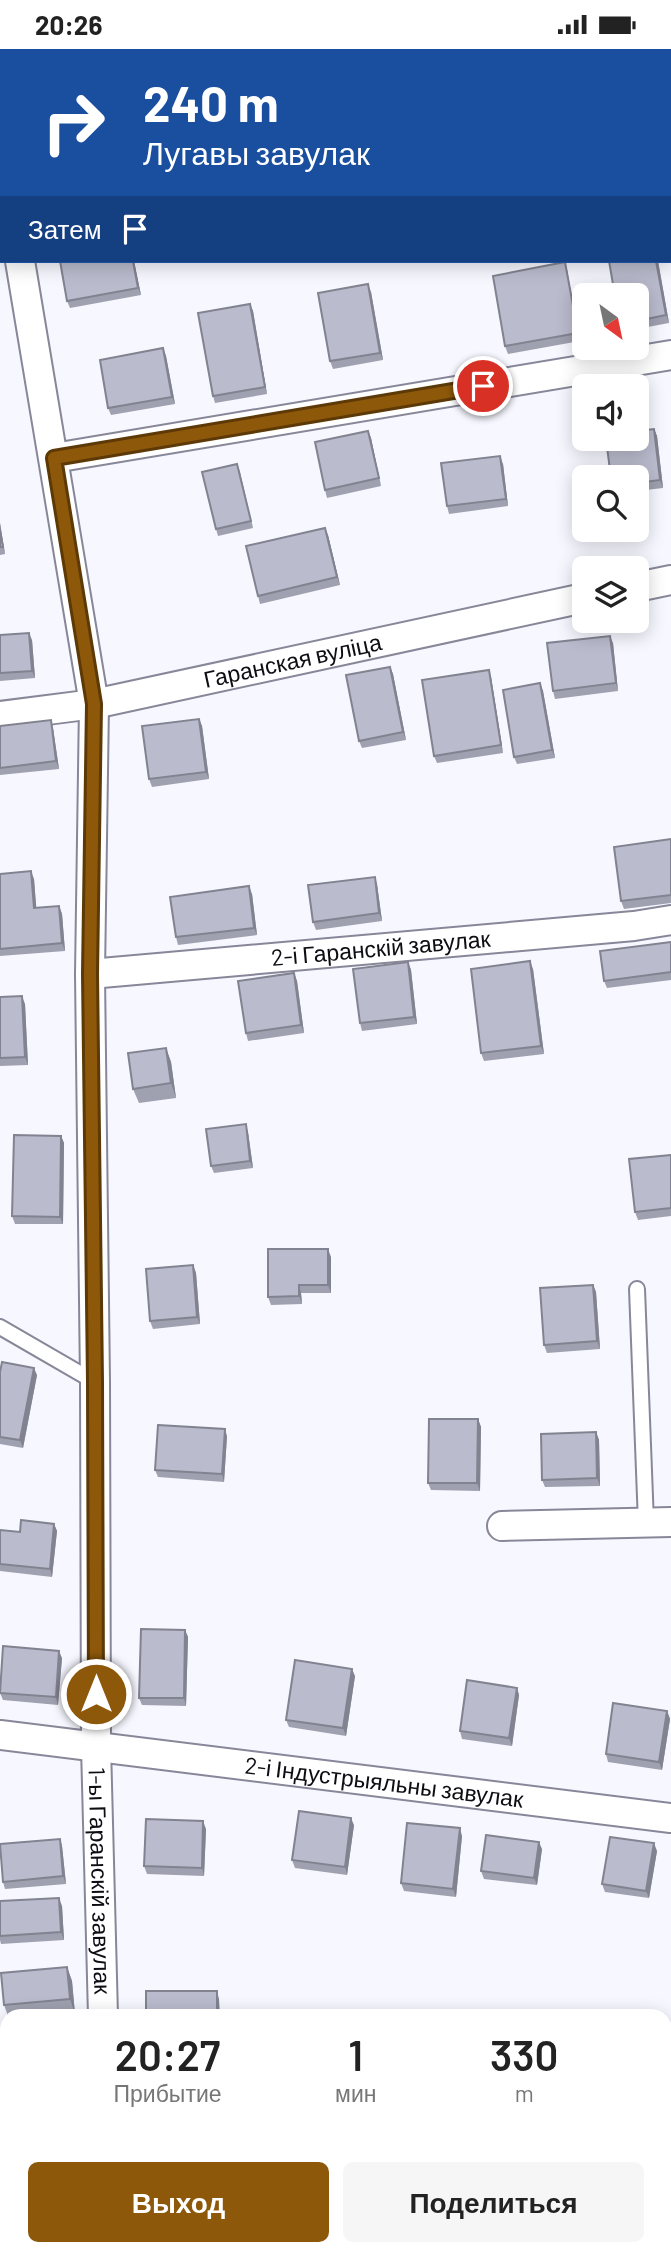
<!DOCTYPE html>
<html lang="ru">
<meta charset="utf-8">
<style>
body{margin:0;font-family:Barlow,sans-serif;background:#f6f6f6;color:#222;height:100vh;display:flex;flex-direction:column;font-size:26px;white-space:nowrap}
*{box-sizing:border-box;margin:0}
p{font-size:23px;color:#767676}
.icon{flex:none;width:38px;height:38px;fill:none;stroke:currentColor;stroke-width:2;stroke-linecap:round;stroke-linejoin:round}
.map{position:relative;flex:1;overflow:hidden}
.details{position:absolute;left:0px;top:1960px;width:672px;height:247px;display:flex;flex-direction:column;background:#fff;border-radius:21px 21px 0 0;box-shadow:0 4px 18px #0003}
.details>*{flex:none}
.top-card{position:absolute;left:0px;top:0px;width:672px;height:214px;box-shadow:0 4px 18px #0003;background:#1a4fa0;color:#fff;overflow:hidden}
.needle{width:46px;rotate:147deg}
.fabs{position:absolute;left:572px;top:234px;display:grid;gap:14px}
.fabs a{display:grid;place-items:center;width:77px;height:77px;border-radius:10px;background:#fff;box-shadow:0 4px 18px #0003;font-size:35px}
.pin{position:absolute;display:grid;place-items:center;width:60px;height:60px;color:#fff;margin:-30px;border:4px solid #fff;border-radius:50%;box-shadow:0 2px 7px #0007}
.me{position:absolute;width:77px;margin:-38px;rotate:0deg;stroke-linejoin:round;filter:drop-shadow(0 0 5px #0008)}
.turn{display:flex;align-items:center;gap:24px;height:147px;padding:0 28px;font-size:32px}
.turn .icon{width:91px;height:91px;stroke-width:2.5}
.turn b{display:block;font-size:49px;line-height:60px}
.then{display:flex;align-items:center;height:66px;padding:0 28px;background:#0003;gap:14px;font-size:26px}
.eta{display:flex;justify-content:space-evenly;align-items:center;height:119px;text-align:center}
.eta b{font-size:42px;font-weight:600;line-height:49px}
.cta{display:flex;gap:14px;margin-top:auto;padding:14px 28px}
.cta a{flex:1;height:80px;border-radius:10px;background:#8d5809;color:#fff;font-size:28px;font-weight:600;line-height:80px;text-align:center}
.cta a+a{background:#f6f6f6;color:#222}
.status{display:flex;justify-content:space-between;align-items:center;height:49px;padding:0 35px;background:#fff;direction:ltr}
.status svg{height:19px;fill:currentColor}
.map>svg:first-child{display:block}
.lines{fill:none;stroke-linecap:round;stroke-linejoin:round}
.lane-casing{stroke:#878799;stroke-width:18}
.street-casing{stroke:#878799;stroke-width:32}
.lane{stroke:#fff;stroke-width:14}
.street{stroke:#fff;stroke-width:28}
.wall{fill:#a0a1b0}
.shaded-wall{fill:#828390}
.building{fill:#babbcd;stroke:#828390;stroke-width:2}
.route-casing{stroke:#5c3906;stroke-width:18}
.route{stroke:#8d5809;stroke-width:12}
.labels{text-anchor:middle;stroke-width:6;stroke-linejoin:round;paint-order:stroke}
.street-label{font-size:23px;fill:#0d0d13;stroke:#fff}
</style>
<div class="status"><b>20:26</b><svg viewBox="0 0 49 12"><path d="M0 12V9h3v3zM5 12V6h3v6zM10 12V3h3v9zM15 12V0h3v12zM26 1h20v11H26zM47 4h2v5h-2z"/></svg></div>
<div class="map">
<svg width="671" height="2206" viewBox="0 0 671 2206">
<rect width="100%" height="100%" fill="#f7f7ff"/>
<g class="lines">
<defs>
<path id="lane" d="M637 1240 646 1474
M0 1278 95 1333"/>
<g id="street">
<path d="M0 0H1"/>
<path d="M0 95 2 105"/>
<path id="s1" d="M20 212 94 655 90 925 95 1333 96 1697 103 1967"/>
<path d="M54 409 671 306"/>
<path d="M637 538 671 531"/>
<path id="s2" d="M0 667 94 655 584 549"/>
<path id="s3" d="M90 925 634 877 671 871"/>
<path d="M502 1477 671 1473"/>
<path id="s4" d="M0 1686 671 1769"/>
<path d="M109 2200V2206"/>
<path d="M483 2206 484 2200"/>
</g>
</defs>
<use href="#lane" class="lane-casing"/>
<use href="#street" class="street-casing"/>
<use href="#lane" class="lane"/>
<use href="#street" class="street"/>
</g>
<path class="wall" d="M60 212H134L141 246 70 259 67 252Z
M609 212H658L669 274 637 280V247Z
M567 221 580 292 508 305 505 297Z
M371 243 383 311 333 320 330 312Z
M250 255 253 262 267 345 215 354 213 347Z
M163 299 166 307 175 355 111 366 108 359Z
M654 380 657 387 663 439 637 442V429Z
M368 382 371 389 381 437 327 449 325 441Z
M237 415 253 479 218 487 216 480Z
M503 415 508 457 449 465 447 457Z
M0 474 5 505 0 506Z
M328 486 340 536 260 555 258 547Z
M0 586 32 591 35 629 0 632Z
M613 594 618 642 555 650 553 642Z
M390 618 393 625 406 691 362 699 359 692Z
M491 628 503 704 437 714 434 707Z
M540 634 543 642 555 709 517 715 514 708Z
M199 670 202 677 209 730 152 738 149 730Z
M0 677 53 679 59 720 0 726Z
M671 790V854L624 860 621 852Z
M0 825 34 830 36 859 59 857 62 865 65 902 0 907Z
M377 835 382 872 316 881 313 873Z
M252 845 257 886 178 896 176 888Z
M671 893V931L607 939 604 932Z
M408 913 411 921 417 975 362 982 360 974Z
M533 920 544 1005 484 1012 481 1004Z
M294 924 297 932 304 984 248 992 246 984Z
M0 948 25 955 28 1016 0 1017Z
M166 999 171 1013 176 1049 139 1054 133 1040Z
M248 1083 253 1119 214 1124 211 1117Z
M61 1087 64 1094 63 1175H15L12 1167Z
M671 1106V1167L638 1171 635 1163Z
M331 1208V1244H301L302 1255 271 1256 268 1248Z
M193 1216 196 1224 200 1275 153 1280 150 1272Z
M593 1236 596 1243 600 1300 547 1304 544 1296Z
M0 1323 37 1326 23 1399 0 1395Z
M478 1370 481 1378 480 1442 431 1441 428 1434Z
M596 1383 599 1391 600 1437 545 1438 542 1431Z
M227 1387 224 1433 158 1428 155 1421Z
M54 1475 57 1482 52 1528 0 1522V1481L20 1483Z
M185 1581 188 1588 186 1657 142 1656 139 1649Z
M62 1609 58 1656 3 1651 0 1644Z
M355 1627 346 1687 289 1678 286 1671Z
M517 1639 519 1646 512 1697 462 1690 460 1682Z
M667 1662 670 1670 662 1721 608 1713 606 1705Z
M354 1776 347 1826 295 1819 292 1811Z
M206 1780 204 1827 147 1825 144 1817Z
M462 1787 456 1848 404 1842 401 1834Z
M60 1790 62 1797 66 1835 5 1840 3 1833Z
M542 1800 537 1836 484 1830 481 1822Z
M657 1802 649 1849 605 1843 602 1835Z
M0 1852 62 1857 64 1891 1 1895 0 1891Z
M67 1918 72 1932 75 1965 51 1967H8L4 1956Z
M0 2128H7V2182H0Z
M150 2200H218V2206H152Z"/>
<path class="shaded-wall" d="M133 212H134L141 246 138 239Z
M656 212H658L669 274 666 266Z
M565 213 567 221 580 292 578 284Z
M368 235 371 243 383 311 380 304Z
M250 255 253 262 267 345 265 338Z
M163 299 166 307 175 355 172 348Z
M654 380 657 387 663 439 660 431Z
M368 382 371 389 381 437 379 429Z
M500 407 503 415 508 457 506 450Z
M237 415 240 423 253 479 251 472Z
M0 474 5 505 3 498 0 483Z
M325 479 328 486 340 536 337 528Z
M29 584 32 591 35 629 32 622Z
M610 587 613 594 618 642 616 634Z
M390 618 393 625 406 691 403 683Z
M489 621 491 628 503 704 501 696Z
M540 634 543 642 555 709 552 701Z
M199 670 202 677 209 730 206 723Z
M51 671 53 679 59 720 56 712Z
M31 822 34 830 37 867 34 859Z
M375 828 377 835 382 872 379 864Z
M249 837 252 845 257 886 254 879Z
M59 857 62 865 65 902 62 894Z
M530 912 533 920 544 1005 541 997Z
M408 913 411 921 417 975 414 968Z
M294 924 297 932 304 984 301 976Z
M22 947 25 955 28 1016 25 1008Z
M166 999 171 1013 176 1049 171 1034Z
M246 1075 248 1083 253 1119 250 1112Z
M61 1087 64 1094 63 1175 60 1168Z
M328 1200 331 1208V1244L328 1236Z
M193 1216 196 1224 200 1275 197 1268Z
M299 1236 301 1244 302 1255 299 1247Z
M593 1236 596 1243 600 1300 597 1292Z
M34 1319 37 1326 23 1399 20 1391Z
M478 1370 481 1378 480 1442 477 1434Z
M225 1380 227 1387 224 1433 222 1425Z
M596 1383 599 1391 600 1437 597 1429Z
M54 1475 57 1482 52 1528 50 1520Z
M185 1581 188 1588 186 1657 184 1649Z
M59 1602 62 1609 58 1656 56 1648Z
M352 1620 355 1627 346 1687 343 1679Z
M517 1639 519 1646 512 1697 509 1689Z
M667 1662 670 1670 662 1721 659 1713Z
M351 1769 354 1776 347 1826 345 1818Z
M203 1772 206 1780 204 1827 202 1819Z
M460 1779 462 1787 456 1848 453 1840Z
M60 1790 62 1797 66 1835 63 1827Z
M539 1793 542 1800 537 1836 534 1829Z
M654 1794 657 1802 649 1849 646 1842Z
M59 1849 62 1857 64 1891 61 1883Z
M67 1918 72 1932 75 1965 70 1950Z
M217 1942 219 1950 220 1967H217Z
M215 2200H218V2206H214Z"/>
<path class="building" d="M251 0H300L301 2H252Z
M670 9H671L670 51Z
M60 212H133L138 239 67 252Z
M609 212H656L666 266 637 272V247H615Z
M565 213 578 284 505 297 493 227Z
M368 235 380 304 330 312 318 244Z
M250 255 265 338 213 347 198 264Z
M163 299 172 348 108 359 100 311Z
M654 380 660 431 637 434V429H611L606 390H637V382Z
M368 382 379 429 325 441 315 393Z
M500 407 506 450 447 457 441 414Z
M237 415 251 472 216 480 202 423Z
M325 479 337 528 258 547 246 497Z
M0 483 3 498H0Z
M29 584 32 622 0 624V586Z
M610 587 616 634 553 642 547 594Z
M390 618 403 683 359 692 346 626Z
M489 621 501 696 434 707 422 631Z
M540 634 552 701 514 708 503 641Z
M199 670 206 723 149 730 142 677Z
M51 671 56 712 0 719V677Z
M671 790V846L621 852 614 798Z
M31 822 34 859 59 857 62 894 0 900V825Z
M375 828 379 864 313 873 308 836Z
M249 837 254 879 176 888 170 848Z
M671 893V923L604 932 600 902Z
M530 912 541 997 481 1004 471 920Z
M408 913 414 968 360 974 353 920Z
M294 924 301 976 246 984 238 932Z
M22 947 25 1008 0 1009V948Z
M166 999 171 1034 133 1040 128 1004Z
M246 1075 250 1112 211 1117 206 1080Z
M14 1086 61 1087 60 1168 12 1167Z
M671 1106V1159L635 1163 629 1110Z
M268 1200H328V1236H299V1247L268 1248Z
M193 1216 197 1268 150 1272 146 1220Z
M593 1236 597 1292 544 1296 540 1239Z
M2 1313 34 1319 20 1391 0 1388V1323Z
M429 1370H478L477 1434H428Z
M158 1376 225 1380 222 1425 155 1421Z
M596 1383 597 1429 542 1431 541 1385Z
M21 1471 54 1475 50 1520 0 1515V1481L20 1483Z
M141 1580 185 1581 184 1649H139Z
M3 1597 59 1602 56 1648 0 1644Z
M295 1611 352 1620 343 1679 286 1671Z
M467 1631 517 1639 509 1689 460 1682Z
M613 1654 667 1662 659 1713 606 1705Z
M299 1762 351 1769 345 1818 292 1811Z
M146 1770 203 1772 202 1819 144 1817Z
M407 1774 460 1779 453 1840 401 1834Z
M486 1786 539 1793 534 1829 481 1822Z
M610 1788 654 1794 646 1842 602 1835Z
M60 1790 63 1827 3 1833 0 1795Z
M59 1849 61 1883 0 1887V1852Z
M67 1918 70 1950 4 1956 1 1924Z
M146 1942H217V1967H146Z
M0 2128H7V2175L0 2174Z
M162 2200H215L214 2206Z"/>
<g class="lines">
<defs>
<path id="route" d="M96 1645 95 1333 90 925 94 655 54 409 483 337"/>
</defs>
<use href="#route" class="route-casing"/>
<use href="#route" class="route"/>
</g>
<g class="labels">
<g class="street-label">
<text dy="8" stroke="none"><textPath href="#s2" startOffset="298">Гаранская вуліца</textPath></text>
<text dy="8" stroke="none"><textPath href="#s3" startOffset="292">2-і Гаранскій завулак</textPath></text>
<text dy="8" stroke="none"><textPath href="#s4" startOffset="387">2-і Індустрыяльны завулак</textPath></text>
<text dy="8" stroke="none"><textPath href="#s1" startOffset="1626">1-ы Гаранскій завулак</textPath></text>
</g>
</g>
</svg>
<div class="fabs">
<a><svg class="needle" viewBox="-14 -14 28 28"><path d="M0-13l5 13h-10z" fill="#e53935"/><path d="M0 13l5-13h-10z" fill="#767676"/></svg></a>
<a><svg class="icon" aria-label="sound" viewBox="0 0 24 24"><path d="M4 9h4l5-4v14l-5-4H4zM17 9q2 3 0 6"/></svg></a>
<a><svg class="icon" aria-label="search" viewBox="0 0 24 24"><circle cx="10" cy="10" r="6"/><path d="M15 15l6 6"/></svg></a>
<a><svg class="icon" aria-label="layers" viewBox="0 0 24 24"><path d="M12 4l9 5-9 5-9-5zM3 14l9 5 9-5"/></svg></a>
</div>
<div class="pin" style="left:483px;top:337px;background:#d93025"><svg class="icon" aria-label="arrive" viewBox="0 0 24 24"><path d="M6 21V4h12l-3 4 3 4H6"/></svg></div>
<svg class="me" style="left:96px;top:1645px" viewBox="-20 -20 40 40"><circle r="17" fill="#8d5809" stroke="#fff" stroke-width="3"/><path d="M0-11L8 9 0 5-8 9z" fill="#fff"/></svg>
<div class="top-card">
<div class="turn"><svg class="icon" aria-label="right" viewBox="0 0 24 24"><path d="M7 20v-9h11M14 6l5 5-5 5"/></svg><div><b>240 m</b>Лугавы завулак</div></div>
<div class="then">Затем<svg class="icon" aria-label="arrive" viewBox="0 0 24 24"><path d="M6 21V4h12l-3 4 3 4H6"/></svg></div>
</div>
<section class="details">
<div class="eta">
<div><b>20:27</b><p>Прибытие</p></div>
<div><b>1</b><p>мин</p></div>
<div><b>330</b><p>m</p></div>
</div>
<div class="cta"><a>Выход</a><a>Поделиться</a></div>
</section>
</div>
